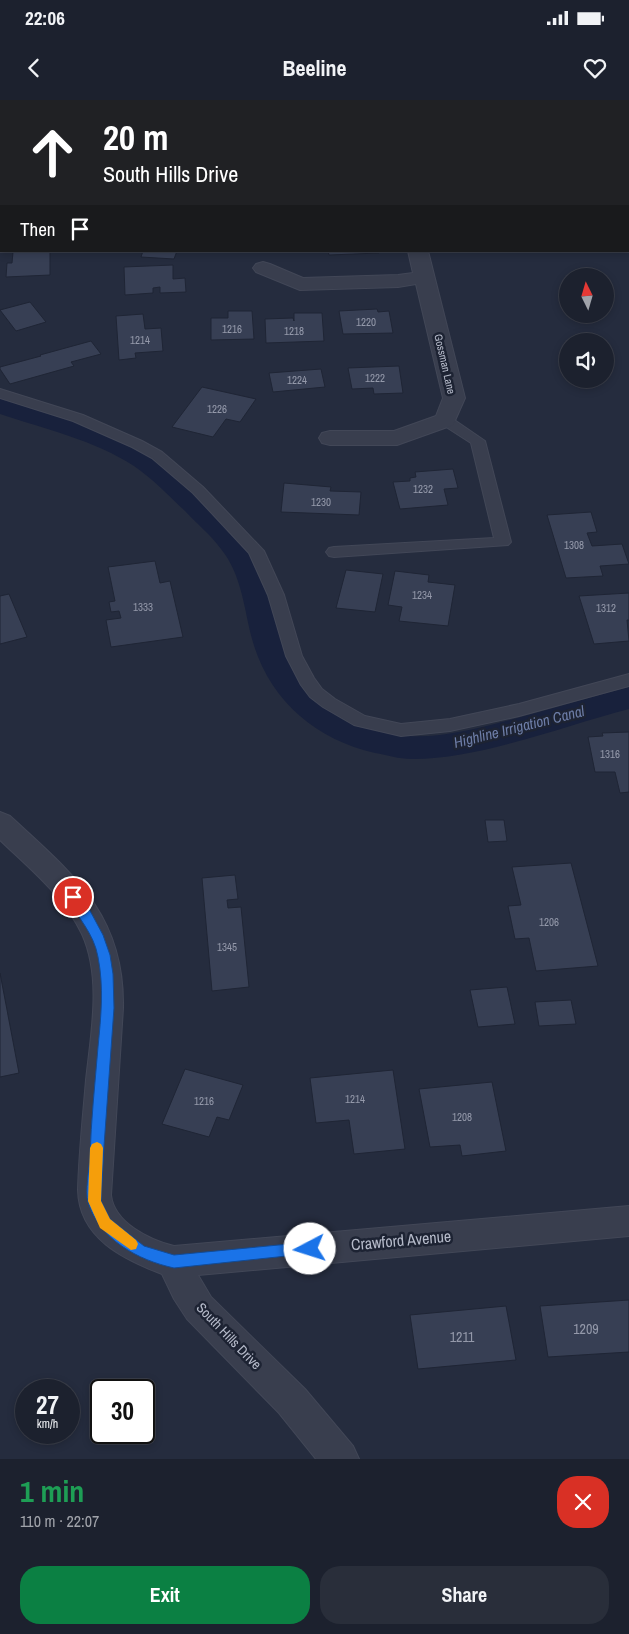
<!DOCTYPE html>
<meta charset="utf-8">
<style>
body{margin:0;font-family:"Archivo Narrow",sans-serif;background:#292e3a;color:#f1f3f6;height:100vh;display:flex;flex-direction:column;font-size:19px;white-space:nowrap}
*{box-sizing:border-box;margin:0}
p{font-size:16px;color:#a0a3aa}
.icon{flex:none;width:28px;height:28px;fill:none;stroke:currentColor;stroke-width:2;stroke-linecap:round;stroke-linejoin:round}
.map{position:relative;height:1359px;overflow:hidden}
.drawer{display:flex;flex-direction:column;background:#1c212e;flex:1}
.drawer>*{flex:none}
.hud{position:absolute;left:0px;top:0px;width:630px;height:152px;box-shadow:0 2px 8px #0003,0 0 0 1px #3a3e4a;background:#202124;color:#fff;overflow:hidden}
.needle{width:32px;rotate:355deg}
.controls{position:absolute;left:559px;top:168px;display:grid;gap:10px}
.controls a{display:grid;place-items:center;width:55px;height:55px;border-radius:50%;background:#1c212e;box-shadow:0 2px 8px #0003,0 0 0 1px #3a3e4a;font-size:25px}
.speed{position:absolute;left:15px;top:1279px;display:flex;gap:10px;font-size:25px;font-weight:700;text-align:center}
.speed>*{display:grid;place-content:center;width:65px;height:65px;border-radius:50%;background:#1c212e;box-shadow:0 2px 8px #0003,0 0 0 1px #3a3e4a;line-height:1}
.speed small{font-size:12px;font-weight:400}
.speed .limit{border:2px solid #111;border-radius:8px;background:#fff;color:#111}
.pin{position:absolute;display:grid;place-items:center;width:42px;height:42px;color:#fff;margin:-21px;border:2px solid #fff;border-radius:50%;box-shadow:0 1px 5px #0007}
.me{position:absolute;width:55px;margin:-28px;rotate:265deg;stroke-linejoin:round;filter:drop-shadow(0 0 4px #0008)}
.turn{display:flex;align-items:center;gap:18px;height:105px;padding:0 20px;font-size:22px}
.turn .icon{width:65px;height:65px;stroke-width:2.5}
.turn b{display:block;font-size:35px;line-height:42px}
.then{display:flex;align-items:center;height:48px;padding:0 20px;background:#0003;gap:10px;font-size:19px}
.round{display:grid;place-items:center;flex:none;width:52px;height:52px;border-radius:20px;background:#292e3a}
.overview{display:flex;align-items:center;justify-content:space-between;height:85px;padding:0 20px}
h1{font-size:30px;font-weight:800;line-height:38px;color:#1e9e55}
.button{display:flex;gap:10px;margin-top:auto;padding:10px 20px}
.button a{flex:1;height:58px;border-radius:20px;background:#0b8043;color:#fff;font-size:20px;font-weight:800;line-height:58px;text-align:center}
.button a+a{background:#292e3a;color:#f1f3f6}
.status{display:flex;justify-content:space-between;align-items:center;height:35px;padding:0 25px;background:#1c212e;direction:ltr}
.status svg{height:14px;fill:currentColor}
header{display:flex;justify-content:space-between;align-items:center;height:65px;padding:0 20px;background:#1c212e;font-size:22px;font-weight:800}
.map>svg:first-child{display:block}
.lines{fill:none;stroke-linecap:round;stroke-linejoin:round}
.canal{fill:#18213c;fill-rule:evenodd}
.building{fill:#373f54;stroke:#1f2535}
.service-casing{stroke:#424757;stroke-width:2}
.minor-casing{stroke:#424757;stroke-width:2}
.tertiary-casing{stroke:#424757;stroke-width:30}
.service{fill:#393e4e;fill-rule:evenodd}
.minor{fill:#393e4e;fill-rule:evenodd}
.tertiary{stroke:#393e4e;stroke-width:28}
.route{fill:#1a73e8;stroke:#114b97}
.slow{fill:#f59e0b}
.labels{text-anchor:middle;stroke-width:5;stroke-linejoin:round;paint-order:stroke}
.number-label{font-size:11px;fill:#9499aa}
.far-street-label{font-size:11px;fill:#b5bac9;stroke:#1d2333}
.near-number-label{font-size:14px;fill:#9499aa}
.street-label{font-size:14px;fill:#b5bac9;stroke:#1d2333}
.water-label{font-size:15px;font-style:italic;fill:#6e7ea8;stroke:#1d2333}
.near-street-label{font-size:16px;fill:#b5bac9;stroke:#1d2333}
</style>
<div class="status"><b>22:06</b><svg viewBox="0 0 49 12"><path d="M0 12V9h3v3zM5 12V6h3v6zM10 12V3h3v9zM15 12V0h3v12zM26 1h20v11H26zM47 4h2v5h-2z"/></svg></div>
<header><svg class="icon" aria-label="back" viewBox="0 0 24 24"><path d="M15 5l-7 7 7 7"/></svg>Beeline<svg class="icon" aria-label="heart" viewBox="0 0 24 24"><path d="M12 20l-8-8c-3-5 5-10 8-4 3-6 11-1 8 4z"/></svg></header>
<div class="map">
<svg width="629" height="1359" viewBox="0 0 629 1359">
<rect width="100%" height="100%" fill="#252c3e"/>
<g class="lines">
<path class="canal" d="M0 297C46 309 113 329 153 354 173 367 190 385 207 401 218 412 231 422 241 435 292 497 262 570 344 616 363 627 386 635 408 636 441 638 475 629 506 621 547 610 588 598 629 587V609C563 626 478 660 411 659 399 659 387 655 375 653 315 639 269 600 252 539 244 509 242 475 221 449 211 435 197 424 185 411 169 396 153 379 134 366 94 340 45 329 0 314Z"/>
</g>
<path class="building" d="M201 0H258V1H202Z
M1 147V151H50V175L6 177 7 163H12L13 152H1Z
M143 151H177L174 159 141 157Z
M328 151H379V153L329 155Z
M173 165V179L185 178 186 192 160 193V187L153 188V193L125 195 124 167Z
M30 202 46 222 16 231 0 210Z
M377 209 378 212 389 211 393 233 343 234 339 211Z
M228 211H252L254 239 211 240V218H228Z
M294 213H322L324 241 266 243 265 219 293 218 294 221Z
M143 214 145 229 161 228 163 251 135 253 136 258 119 260 116 216Z
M91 241 101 254 71 262 74 266 10 284 0 269V267L41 256 40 255Z
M399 266 403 293 374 294 373 288 352 289 348 268Z
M321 269 325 287 273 292 269 273Z
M202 287 256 299 240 322 226 319 213 337 172 327Z
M453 369 458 388 444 389 448 405 400 409 393 382 410 381V378L416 377 415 372Z
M284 383 331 387 330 391 361 392 359 415 281 412Z
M591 412 597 432 587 433 592 446 622 444 629 464 600 466 603 476 566 478 547 415Z
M155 461 160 483 170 481 183 537 111 547 106 520 121 518 119 511 111 512 109 502 115 501 108 467Z
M346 470 383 474 375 512 336 508Z
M395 471 429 475 428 482 455 485 448 526 399 521 402 507 388 505Z
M629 493V520H627L629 541 594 544 579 496Z
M9 494 27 537 0 544V496Z
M629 632V692L620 693 615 672H595L588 637 603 636 602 633Z
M485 720H504L507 741 488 742Z
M571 763 598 866 536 871 529 838 515 839 508 806 521 805 512 767Z
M235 775 238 799 227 800 228 808 241 807 249 887 212 891 202 778Z
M0 873 19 973 0 977Z
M507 887 515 924 478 927 470 890Z
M571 900 576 924 539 926 535 902Z
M185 969 243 985 229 1020 217 1017 209 1037 162 1024Z
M393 970 405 1049 354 1054 349 1020 316 1023 310 978Z
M492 982 506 1051 462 1056 460 1045 430 1047 419 989Z
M629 1200V1252L548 1257 540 1206Z
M506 1206 516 1260 418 1269 410 1215Z"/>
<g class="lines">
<defs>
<path id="service" d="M0 289 83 315 142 341 162 352 203 387 264 451 284 495 302 556 314 578 322 589 335 599 365 616 401 624 450 619 519 604 629 574V586L519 616 450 631 401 636 354 625 323 607 310 597 301 585 286 556 268 495 249 453 193 393 152 358 132 347 73 321 0 298Z
M445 316 450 317 485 341 511 442 508 445 334 457 329 456 326 452 329 448 334 447 494 438 471 343 440 323 438 320 440 317Z"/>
<path id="minor" d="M408 151H428L465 298 453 325 397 345H330L322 343 319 338 322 333 330 331H394L436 316 443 298 416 184 398 187 300 190 256 172 253 168 256 164 263 162 270 164 303 178 398 175 413 173Z
M0 712 10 716C73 774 125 815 123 908L111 1095C114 1123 150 1140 174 1146L629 1106V1136L198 1175 211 1197 305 1289 353 1346 359 1359H316L279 1313 187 1219 174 1199 162 1174C123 1159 79 1138 78 1090 79 1053 83 1016 86 980 91 933 102 878 82 834 64 796 29 768 0 740Z"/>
<path id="tertiary" d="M0 40 1 39"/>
</defs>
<use href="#service" class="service-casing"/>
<use href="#minor" class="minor-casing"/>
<use href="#tertiary" class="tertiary-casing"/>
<use href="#service" class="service"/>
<use href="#minor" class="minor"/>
<use href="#tertiary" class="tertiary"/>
</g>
<path class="route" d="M73 792 77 794 88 807 103 835 110 855 113 874 114 908 104 1046 101 1101 110 1119 144 1146 174 1155 310 1142 315 1144 317 1149 315 1153 174 1168C138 1160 100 1140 88 1102 85 1092 89 1069 90 1057 91 1020 95 984 98 947 101 917 104 887 98 857 94 833 77 817 67 797L68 794Z"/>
<path class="slow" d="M97 1042 101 1044 103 1048 101 1101 110 1119 136 1140 138 1144 136 1149 131 1150 100 1128 88 1101 90 1048 92 1044Z"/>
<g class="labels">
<g class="number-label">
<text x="366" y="226">1220</text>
<text x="232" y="233">1216</text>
<text x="294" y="235">1218</text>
<text x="140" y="244">1214</text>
<text x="375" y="282">1222</text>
<text x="297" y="284">1224</text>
<text x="217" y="313">1226</text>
<text x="423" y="393">1232</text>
<text x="321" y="406">1230</text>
<text x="574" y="449">1308</text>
<text x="422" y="499">1234</text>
<text x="143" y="511">1333</text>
<text x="606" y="512">1312</text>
<text x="610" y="658">1316</text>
<text x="549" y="826">1206</text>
<text x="227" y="851">1345</text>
<text x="355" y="1003">1214</text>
<text x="204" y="1005">1216</text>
<text x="462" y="1021">1208</text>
</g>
<g class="far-street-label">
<text transform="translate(445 264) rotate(77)" y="4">Gossman Lane</text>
</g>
<g class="near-number-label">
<text x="586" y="1234">1209</text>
<text x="462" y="1242">1211</text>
</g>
<g class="street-label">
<text transform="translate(229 1236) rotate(46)" y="5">South Hills Drive</text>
</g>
<g class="water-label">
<text transform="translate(519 627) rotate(-14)" y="5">Highline Irrigation Canal</text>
</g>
<g class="near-street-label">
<text transform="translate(401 1140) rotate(-5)" y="6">Crawford Avenue</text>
</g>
</g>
</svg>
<div class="controls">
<a><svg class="needle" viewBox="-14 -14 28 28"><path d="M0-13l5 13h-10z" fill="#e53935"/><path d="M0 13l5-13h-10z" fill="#a0a3aa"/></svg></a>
<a><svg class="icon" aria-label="sound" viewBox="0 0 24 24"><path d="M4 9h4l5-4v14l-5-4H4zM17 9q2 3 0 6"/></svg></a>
</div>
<div class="speed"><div>27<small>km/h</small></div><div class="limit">30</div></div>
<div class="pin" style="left:73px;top:797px;background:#d93025"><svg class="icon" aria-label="arrive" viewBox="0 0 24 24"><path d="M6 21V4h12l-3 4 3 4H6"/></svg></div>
<svg class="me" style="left:310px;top:1149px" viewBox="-20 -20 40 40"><circle r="19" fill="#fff"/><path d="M0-13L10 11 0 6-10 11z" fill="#1a73e8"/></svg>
<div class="hud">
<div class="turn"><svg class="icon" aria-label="ahead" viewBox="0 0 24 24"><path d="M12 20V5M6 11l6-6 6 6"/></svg><div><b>20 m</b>South Hills Drive</div></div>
<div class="then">Then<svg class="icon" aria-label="arrive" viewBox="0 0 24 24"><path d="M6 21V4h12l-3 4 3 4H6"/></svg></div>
</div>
</div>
<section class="drawer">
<div class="overview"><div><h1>1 min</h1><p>110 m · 22:07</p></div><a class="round" style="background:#d93025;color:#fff"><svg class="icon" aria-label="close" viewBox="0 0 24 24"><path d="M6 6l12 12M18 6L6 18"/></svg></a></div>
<div class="button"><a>Exit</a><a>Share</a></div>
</section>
